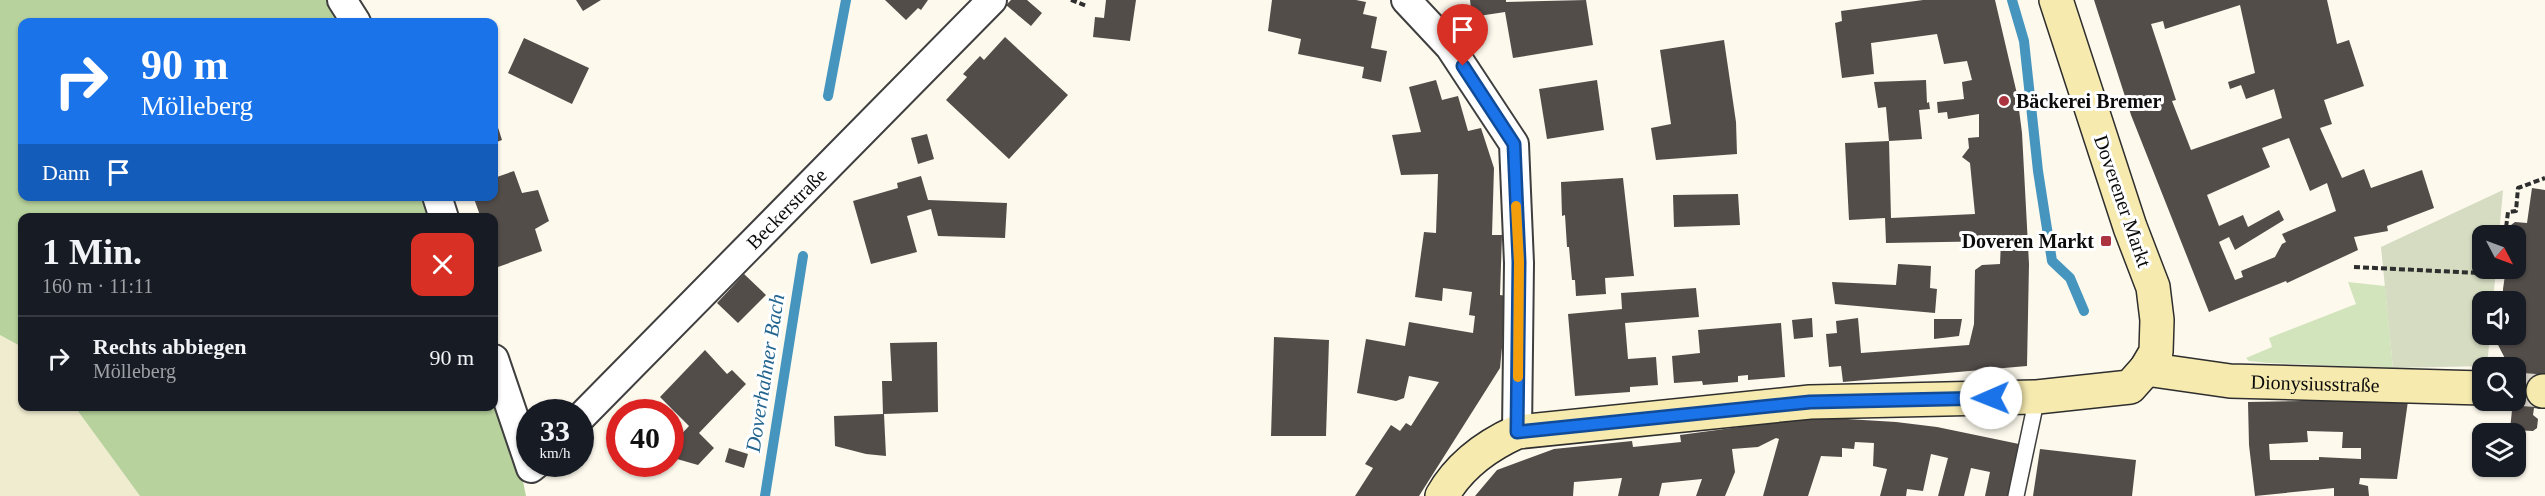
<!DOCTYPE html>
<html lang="de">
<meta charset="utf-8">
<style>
body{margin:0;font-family:Georgia,serif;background:#20242c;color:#f1f3f6;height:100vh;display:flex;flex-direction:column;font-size:22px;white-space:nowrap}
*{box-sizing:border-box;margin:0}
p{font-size:20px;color:#9ea1a6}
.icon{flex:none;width:33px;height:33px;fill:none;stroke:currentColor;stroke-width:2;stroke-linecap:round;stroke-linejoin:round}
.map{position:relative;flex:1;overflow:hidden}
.side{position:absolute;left:18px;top:213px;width:480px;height:198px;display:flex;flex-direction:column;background:#171b24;border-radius:12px;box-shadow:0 2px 4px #0004}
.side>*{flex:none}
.guide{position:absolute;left:18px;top:18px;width:480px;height:183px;border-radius:12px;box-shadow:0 2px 4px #0004;background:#1a73e8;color:#fff;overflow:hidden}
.needle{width:39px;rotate:131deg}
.buttons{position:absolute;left:2472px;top:225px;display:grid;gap:12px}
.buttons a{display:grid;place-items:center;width:54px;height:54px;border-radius:12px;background:#171b24;box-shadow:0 2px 4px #0004;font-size:30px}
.speed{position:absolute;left:516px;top:399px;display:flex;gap:12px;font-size:30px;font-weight:700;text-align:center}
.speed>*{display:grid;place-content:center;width:78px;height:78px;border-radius:50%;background:#171b24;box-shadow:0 2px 4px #0004;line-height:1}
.speed small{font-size:15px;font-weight:400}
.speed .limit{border:9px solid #d22;background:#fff;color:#111}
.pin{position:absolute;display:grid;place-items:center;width:51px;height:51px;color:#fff;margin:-62px -26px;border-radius:50% 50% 50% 0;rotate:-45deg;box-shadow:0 0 6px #0007}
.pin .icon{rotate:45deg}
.me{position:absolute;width:66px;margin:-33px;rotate:269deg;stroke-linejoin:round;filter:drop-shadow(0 0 4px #0008)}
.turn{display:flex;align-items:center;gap:21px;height:126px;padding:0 24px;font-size:27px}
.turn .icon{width:78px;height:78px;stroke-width:2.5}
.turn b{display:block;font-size:42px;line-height:51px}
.then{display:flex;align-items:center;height:57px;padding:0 24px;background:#0003;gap:12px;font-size:22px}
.round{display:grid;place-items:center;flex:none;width:63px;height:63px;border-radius:12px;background:#20242c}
.overview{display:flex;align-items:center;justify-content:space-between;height:102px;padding:0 24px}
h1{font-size:36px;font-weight:700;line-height:45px}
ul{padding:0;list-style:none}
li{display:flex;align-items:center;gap:18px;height:84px;padding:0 24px;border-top:2px solid #363941}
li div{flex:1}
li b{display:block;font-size:22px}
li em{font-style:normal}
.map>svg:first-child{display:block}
.farmland{fill:#f0ecd0}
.green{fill:#d2e4bb}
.forest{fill:#b7d29c}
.cemetery{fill:#d5dcc1}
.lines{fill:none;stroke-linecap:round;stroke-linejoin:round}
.stream{stroke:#4695be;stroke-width:10}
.building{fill:#534d4a;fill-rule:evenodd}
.secondary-tunnel{stroke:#d9d5cb;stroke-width:33;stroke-dasharray:33 16;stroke-linecap:butt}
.lane-casing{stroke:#3f3f3f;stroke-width:18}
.street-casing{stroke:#3f3f3f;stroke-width:32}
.secondary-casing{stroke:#2e2e2e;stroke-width:36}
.path{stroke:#2e2e2e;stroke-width:4;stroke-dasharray:6 3;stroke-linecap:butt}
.lane{stroke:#fff;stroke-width:15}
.street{stroke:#fff;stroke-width:28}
.secondary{stroke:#f6eaaf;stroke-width:33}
.route-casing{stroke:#114b97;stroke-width:15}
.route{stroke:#1a73e8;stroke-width:10}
.slow{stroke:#f59e0b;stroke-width:10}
.poi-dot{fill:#ac3440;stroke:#fff;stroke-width:2}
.labels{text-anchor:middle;stroke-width:6;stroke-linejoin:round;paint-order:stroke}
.poi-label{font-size:20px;font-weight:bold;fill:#0c0c0c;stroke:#fff;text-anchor:start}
.street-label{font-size:20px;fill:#0c0c0c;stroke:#fff}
.water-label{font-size:21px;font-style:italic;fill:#246690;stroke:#fff}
</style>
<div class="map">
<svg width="2545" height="496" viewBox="0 0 2545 496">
<rect width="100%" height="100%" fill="#fdf9ed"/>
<path class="farmland" d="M0 335 22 347V406L75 407 140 496H0Z"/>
<path class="green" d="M2348 282 2385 286 2393 368 2268 363 2249 361 2246 358 2272 347 2269 338 2356 304Z"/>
<path class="forest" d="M0 0H342L356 22H22V196L437 197 444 217 22 218V347L0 335Z
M494 359 505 393 526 496H140L75 407 494 406Z"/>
<path class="cemetery" d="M2503 190 2499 235 2482 236V268L2496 269 2493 301 2482 302V334L2490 335 2487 366 2393 368 2381 247Z"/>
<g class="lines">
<path class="stream" d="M2012 0 2024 41 2038 171 2052 261 2070 278 2084 311
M828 96 846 0
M765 496 803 256"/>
</g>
<path class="building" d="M576 0H601L583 11Z
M885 0H928L921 10 918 8 906 20Z
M1011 0H1027L1042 13 1031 26 1006 5Z
M1106 0H1136L1130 41 1093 37 1095 17 1104 18Z
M1272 0H1356L1366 2 1363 14 1377 17 1371 48 1387 51 1381 82 1362 78 1364 67 1298 54 1301 39 1268 31Z
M1470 0H1506V2L1586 0 1593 45 1513 58 1505 12 1472 17Z
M1923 0H1995L2017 94 2022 133 2029 264 2027 366 1843 382 1841 366 1829 367 1826 334 1837 333 1836 321 1858 318 1861 353 1969 345 1974 324 1975 270 1982 265 2000 264 2001 241 1886 243 1885 218 1849 220 1845 143 1889 141 1891 218 1975 214 1970 163 1962 157 1969 148 1968 138 1979 137V114L1948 119 1947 112 1938 113 1937 102 1964 99 1962 82 1972 80 1967 61 1944 64 1937 34 1871 43 1874 74 1842 78 1835 23 1842 21 1841 11Z
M2094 0H2327L2337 44 2349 40 2364 86 2324 100 2332 124 2320 128 2342 178 2364 169 2371 188 2422 170 2434 208 2387 226 2388 231 2354 237 2358 250 2287 283 2286 281 2209 312 2131 115ZM2240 5 2255 73 2228 82 2230 89 2241 85 2246 99 2274 89 2282 118 2191 150 2172 101 2176 100 2151 24 2163 21 2165 29ZM2289 138 2310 191 2327 183 2336 211 2282 234 2286 242 2282 244 2275 257 2241 271 2243 277 2235 280 2219 242 2229 237 2235 250 2284 220 2279 210 2248 227 2243 215 2219 226 2207 195 2270 167 2262 148Z
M1005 37 1068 95 1009 159 946 100 967 77 963 74 980 56 984 60Z
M524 38 589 68 572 104 508 73Z
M1724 40 1736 122 1737 154 1656 160 1651 128 1671 124 1660 50Z
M1436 80 1442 100 1458 96 1468 131 1481 128 1494 168 1492 235H1502L1500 295 1507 296 1500 368 1419 496H1355L1373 468 1365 464 1391 425 1400 431 1406 423 1411 426 1439 382 1409 376 1404 398 1396 401 1357 393 1366 339 1405 346 1409 322 1473 333 1475 316 1469 315 1472 292 1443 288 1442 301 1415 297 1424 232 1436 233 1438 174 1401 175 1392 135 1421 132 1409 87Z
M1597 80 1604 130 1547 139 1539 89Z
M1926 80 1927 103 1929 102 1930 109 1919 110 1922 139 1889 141 1886 107 1878 108 1874 82Z
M494 115 502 140 494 143Z
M927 134 934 159 918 164 911 138Z
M514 171 522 193 538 190 549 221 535 229 542 251 498 267 494 254V218H481L473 196H494V178Z
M921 176 928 200 1007 203 1005 238 938 236 931 209 907 216 917 252 871 264 853 201 898 188 897 183Z
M1623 178 1634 276 1605 278 1606 294 1576 296 1575 280H1572L1569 247H1567L1565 215 1562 216 1561 182Z
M2532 188 2545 190V375L2540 409 2534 408 2533 415 2538 419 2537 428 2533 431 2510 430 2513 400H2516V368H2510L2497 343 2499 334H2516V302H2503V289L2506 268H2516V236H2510L2511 225 2515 222 2527 223Z
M1738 194 1740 225 1674 227 1673 195Z
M1898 264 1931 266 1930 288 1937 289 1935 313 1835 304 1832 282 1896 285Z
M744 274 766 295 738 323 717 303Z
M1696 288 1699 317 1625 323 1628 359 1656 357 1658 385 1630 387V392L1575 396 1568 314 1622 309 1621 293Z
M1812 318 1813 337 1794 339 1792 320Z
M1934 319H1962L1959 336 1934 339Z
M1781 323 1785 377 1748 380V375L1738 376V382L1703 385 1702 381 1674 383 1672 356 1700 353 1698 330Z
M1274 337 1329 340 1326 436H1271Z
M937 342 938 412 884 414 886 456 866 454 835 446 834 416 883 414 882 381H892L890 343Z
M705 350 727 374 732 370 746 384 699 433 714 448 698 465 670 457V437L675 441 689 426 660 397Z
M2364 400 2408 401 2397 479 2360 478 2359 484 2368 486 2369 496H2334V488L2255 496 2249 445 2248 402ZM2307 431 2343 432 2342 448H2361V459L2319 457V460H2270L2269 444 2308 442Z
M1814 417 1896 422 1937 427 2019 444 2010 496H1985L1990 472 1971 468 1964 496H1938L1948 458 1931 454 1923 491 1907 489 1906 496H1880L1887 469 1873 466 1874 443 1855 442 1854 449 1842 448V457L1821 456 1808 496H1763L1779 439 1776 438 1758 447 1732 449 1735 472 1725 496H1696L1702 479 1662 483 1659 496H1618L1622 478 1574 482 1573 496H1475L1497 470 1554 449 1632 441 1633 447 1681 442 1680 435Z
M729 448 748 454 744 468 725 462Z
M2040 449 2136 460 2132 496H2033Z"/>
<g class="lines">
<path class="secondary-tunnel" d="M2516 389 2543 391"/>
<defs>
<path id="lane" d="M2016 496 2037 397"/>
<g id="street">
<path d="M342 0 356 22"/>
<path d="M1406 0 1450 47 1514 144 1519 263 1517 432"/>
<path d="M437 196 444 218"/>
<path d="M494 359 531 468 536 464"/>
<path id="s1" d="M580 418 992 0"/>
</g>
<g id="secondary">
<path id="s2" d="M2146 369 2230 381 2482 388"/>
<path d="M2543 391H2545"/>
<path d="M1442 496C1459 466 1486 446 1517 432L1810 402 2037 397 2130 387 2146 369 2156 352 2157 320 2153 287 2130 227 2056 0"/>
</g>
</defs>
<use href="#lane" class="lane-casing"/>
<use href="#street" class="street-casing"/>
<use href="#secondary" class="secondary-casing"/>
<path class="path" d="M1071 0 1087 6
M2505 236 2508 212 2516 211 2518 188 2545 178
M2354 267 2500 274 2501 268"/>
<use href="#lane" class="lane"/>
<use href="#street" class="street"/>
<use href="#secondary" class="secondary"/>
</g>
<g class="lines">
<defs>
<path id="route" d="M1463 66 1514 144 1519 262 1517 432 1810 402 1991 398"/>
</defs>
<use href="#route" class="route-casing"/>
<use href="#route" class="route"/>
<path class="slow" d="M1516 206 1519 262 1518 377"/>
</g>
<g class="poi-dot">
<circle cx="2004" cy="101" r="6"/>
<rect x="2100" y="235" width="12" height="12" rx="3"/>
</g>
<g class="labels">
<g class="poi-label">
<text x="2016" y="108">Bäckerei Bremer</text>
<text x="2094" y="248" text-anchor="end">Doveren Markt</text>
</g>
<g class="street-label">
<text transform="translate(2123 201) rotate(71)" y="7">Doverener Markt</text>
<text dy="7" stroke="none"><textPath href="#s1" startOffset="294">Beckerstraße</textPath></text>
<text dy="7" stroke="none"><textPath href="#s2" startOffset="170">Dionysiusstraße</textPath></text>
</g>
<g class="water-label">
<text transform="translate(765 373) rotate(-81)" y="7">Doverhahner Bach</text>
</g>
</g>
</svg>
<div class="buttons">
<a><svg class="needle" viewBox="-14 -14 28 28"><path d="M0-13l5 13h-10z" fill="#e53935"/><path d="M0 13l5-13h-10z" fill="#9ea1a6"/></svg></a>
<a><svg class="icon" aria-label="sound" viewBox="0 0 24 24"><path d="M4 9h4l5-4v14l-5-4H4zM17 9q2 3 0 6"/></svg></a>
<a><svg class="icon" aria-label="search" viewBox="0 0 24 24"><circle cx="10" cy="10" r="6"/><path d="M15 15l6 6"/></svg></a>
<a><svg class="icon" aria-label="layers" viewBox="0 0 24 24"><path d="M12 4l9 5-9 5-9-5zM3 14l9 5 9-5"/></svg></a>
</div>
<div class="speed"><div>33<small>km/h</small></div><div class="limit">40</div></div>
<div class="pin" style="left:1463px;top:66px;background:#d93025"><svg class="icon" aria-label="arrive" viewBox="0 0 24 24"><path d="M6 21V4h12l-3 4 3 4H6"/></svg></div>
<svg class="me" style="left:1991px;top:398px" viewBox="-20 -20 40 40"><circle r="19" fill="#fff"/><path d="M0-13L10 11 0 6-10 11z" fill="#1a73e8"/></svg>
<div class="guide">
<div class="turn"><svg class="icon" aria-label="right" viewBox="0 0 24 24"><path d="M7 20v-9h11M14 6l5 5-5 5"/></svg><div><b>90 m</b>Mölleberg</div></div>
<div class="then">Dann<svg class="icon" aria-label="arrive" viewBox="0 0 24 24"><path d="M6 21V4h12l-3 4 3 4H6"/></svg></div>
</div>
<section class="side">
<div class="overview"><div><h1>1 Min.</h1><p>160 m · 11:11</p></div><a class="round" style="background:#d93025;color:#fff"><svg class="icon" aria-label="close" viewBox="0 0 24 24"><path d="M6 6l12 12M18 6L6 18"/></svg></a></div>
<ul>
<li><svg class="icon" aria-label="right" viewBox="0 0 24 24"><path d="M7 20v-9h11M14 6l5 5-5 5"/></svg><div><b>Rechts abbiegen</b><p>Mölleberg</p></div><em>90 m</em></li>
</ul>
</section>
</div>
